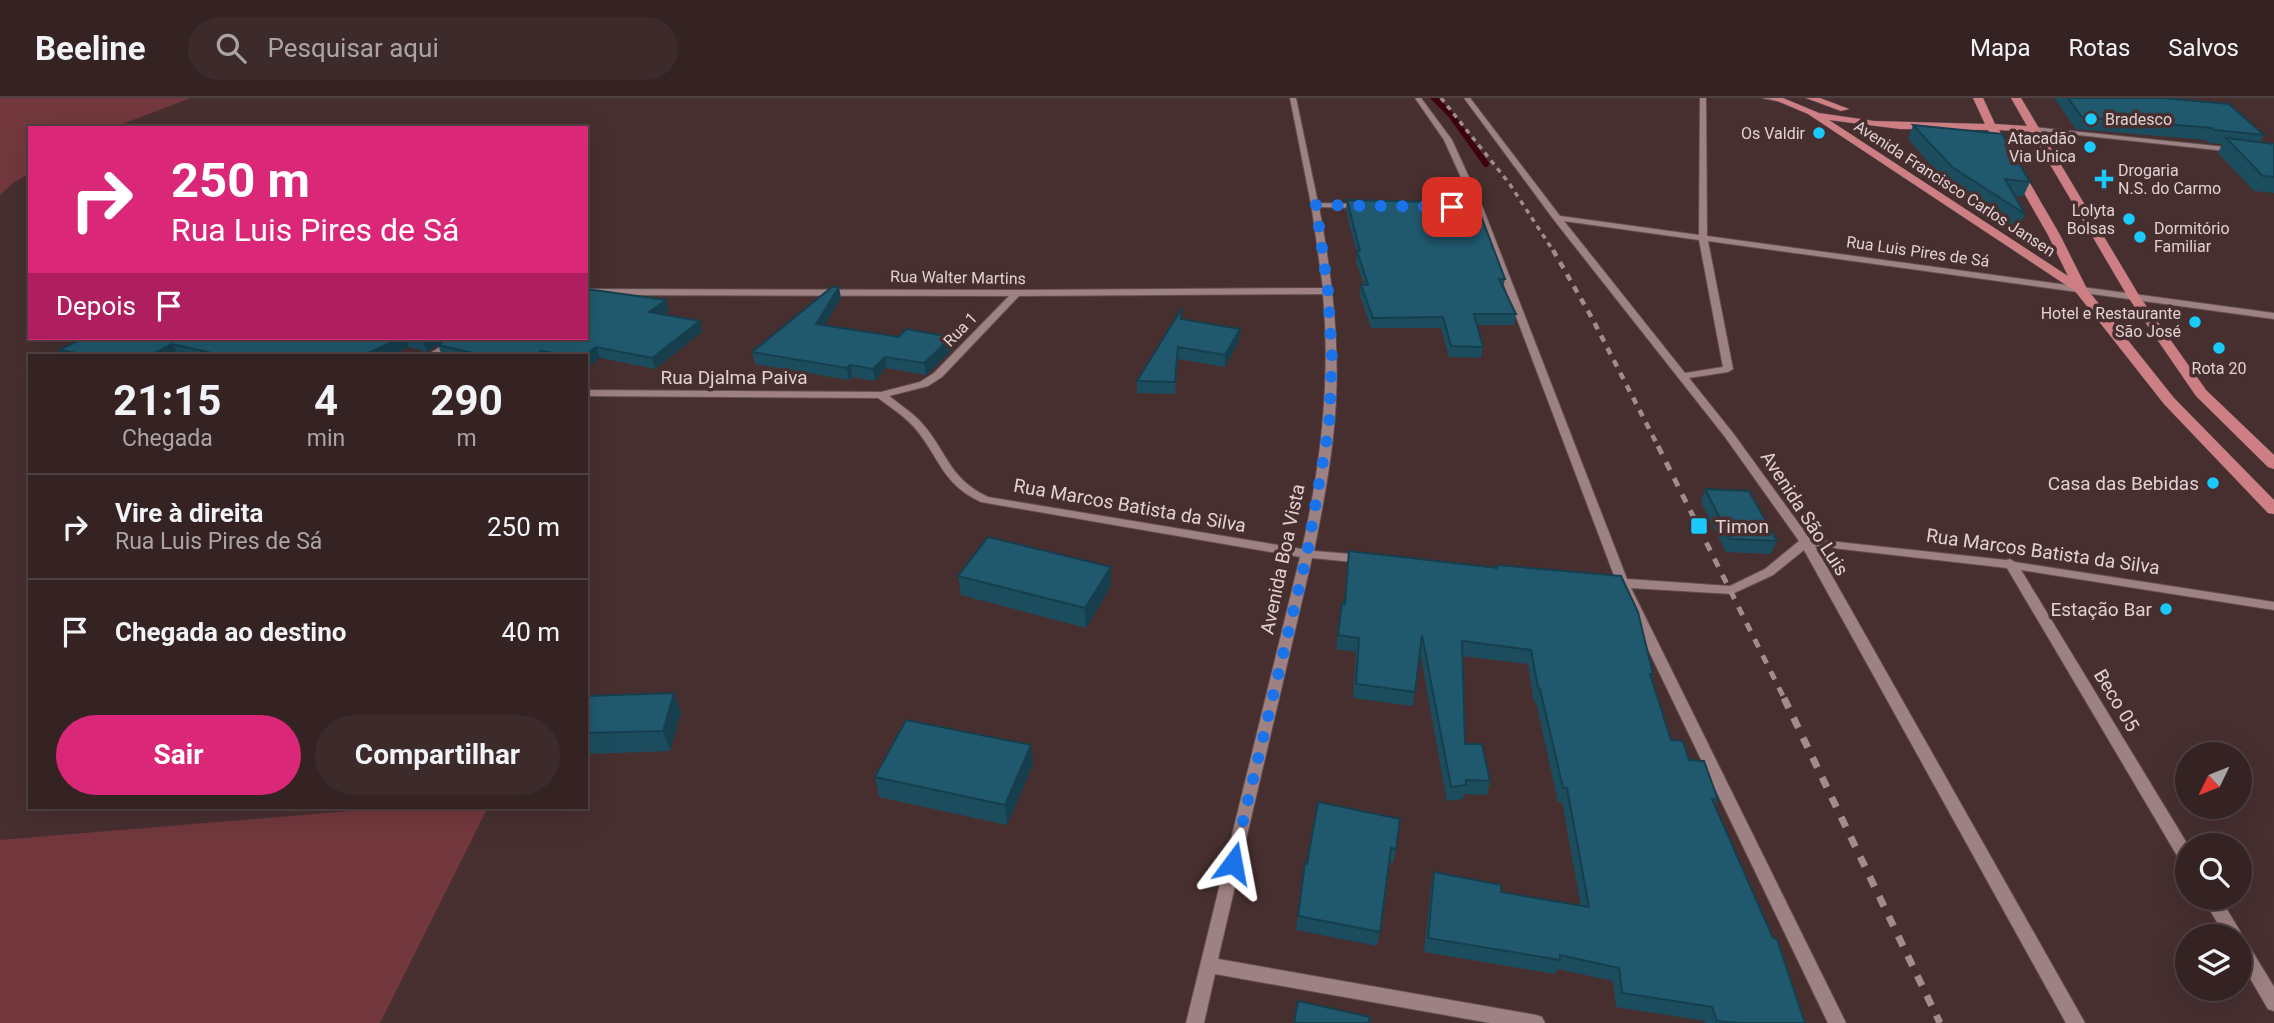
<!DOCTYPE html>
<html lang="pt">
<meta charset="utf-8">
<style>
body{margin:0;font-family:Roboto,sans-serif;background:#3d2b2c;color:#f1f3f6;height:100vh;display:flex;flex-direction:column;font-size:26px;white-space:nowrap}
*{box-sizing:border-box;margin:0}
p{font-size:23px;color:#aaa4a6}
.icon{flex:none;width:38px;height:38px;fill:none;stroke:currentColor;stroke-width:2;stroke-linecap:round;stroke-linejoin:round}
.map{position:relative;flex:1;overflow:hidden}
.panel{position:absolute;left:28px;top:256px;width:560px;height:455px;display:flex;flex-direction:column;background:#352324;border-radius:0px;box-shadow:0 7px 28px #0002,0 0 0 2px #4f4041}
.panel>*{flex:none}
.top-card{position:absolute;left:28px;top:28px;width:560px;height:214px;border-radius:0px;box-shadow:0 7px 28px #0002,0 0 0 2px #4f4041;background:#db2777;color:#fff;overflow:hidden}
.needle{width:46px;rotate:227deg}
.controls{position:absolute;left:2175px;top:644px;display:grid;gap:14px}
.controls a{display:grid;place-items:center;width:77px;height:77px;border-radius:50%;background:#352324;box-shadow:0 7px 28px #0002,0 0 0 2px #4f4041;font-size:35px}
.pin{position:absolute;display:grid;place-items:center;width:60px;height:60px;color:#fff;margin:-30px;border-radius:14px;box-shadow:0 4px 10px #0006}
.me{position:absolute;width:77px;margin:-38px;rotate:13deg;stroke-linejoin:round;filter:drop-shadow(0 0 5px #0008)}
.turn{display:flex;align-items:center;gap:24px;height:147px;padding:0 28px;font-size:32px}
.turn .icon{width:91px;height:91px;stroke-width:2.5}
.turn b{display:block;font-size:49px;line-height:60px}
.then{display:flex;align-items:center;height:66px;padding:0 28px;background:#0003;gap:14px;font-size:26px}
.eta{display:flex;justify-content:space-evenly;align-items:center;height:119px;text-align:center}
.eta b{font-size:42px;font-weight:700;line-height:49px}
.action{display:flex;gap:14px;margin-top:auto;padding:14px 28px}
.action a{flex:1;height:80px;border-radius:42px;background:#db2777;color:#fff;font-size:28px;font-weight:700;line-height:80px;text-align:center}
.action a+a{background:#3d2b2c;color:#f1f3f6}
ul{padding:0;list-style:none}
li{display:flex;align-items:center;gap:21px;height:105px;padding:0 28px;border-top:2px solid #4f4041}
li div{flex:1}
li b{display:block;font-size:26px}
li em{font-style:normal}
header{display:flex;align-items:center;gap:42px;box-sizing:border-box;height:98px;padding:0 35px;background:#352324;border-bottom:2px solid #4f4041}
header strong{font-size:33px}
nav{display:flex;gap:38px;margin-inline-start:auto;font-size:24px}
.search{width:490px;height:63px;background:#3d2b2c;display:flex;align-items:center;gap:18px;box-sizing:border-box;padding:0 24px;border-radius:38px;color:#aaa4a6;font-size:26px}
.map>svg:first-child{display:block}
.green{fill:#72383d}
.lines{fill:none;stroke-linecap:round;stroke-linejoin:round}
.stream{stroke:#3d010e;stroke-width:6}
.minor-casing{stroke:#624e50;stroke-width:2}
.major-casing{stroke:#624e50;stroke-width:1}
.minor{fill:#9e8182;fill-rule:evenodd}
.major{fill:#cd7f84;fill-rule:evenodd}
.rail-far3{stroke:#a08c8d;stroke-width:3.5;stroke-dasharray:5 5;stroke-linecap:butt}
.rail-far2{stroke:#a08c8d;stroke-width:4.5;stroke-dasharray:7 7;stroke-linecap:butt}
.rail-far1{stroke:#a08c8d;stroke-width:5;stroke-dasharray:9 9;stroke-linecap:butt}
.rail{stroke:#a08c8d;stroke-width:7;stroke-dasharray:11 11;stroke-linecap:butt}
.wall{fill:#1c4d5f}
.shaded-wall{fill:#163e4d}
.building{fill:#20596e;stroke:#163e4d;stroke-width:2}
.route{stroke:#1a73e8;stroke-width:12;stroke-dasharray:0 21.6}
.poi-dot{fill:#1acafc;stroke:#472f30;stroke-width:2.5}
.labels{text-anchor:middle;stroke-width:7;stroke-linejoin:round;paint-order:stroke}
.far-poi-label{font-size:16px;fill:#e1d1d2;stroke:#472f30;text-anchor:end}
.far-street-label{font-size:16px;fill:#e1d1d2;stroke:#472f30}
.street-label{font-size:19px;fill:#e1d1d2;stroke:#472f30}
.poi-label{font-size:19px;fill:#e1d1d2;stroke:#472f30;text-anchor:end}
</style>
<header>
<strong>Beeline</strong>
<div class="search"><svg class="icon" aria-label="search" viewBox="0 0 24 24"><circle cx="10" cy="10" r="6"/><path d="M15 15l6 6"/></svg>Pesquisar aqui</div>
<nav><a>Mapa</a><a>Rotas</a><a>Salvos</a></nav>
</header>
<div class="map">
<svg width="2274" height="925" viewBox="0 0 2274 925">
<rect width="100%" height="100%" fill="#472f30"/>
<path class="green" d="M0 0H191L112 30H30V75L13 85 0 97Z
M399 709H488L380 925H0V742Z"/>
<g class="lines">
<path class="stream" d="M1434 0 1451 17 1486 66"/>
<defs>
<path id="minor" d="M1290 0H1296L1318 105 1361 106 1365 108 1361 110 1319 109C1331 172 1339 236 1336 300 1334 351 1324 402 1314 453L1363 457 1369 461 1363 465 1312 460 1218 861 1536 917 1542 919 1545 925H1490L1215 876 1204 925H1186L1300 459 981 404C940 385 940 358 913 328 903 317 890 309 878 300L586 298V292L881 294 920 284 934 275 1009 198 586 197V191L1017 192 1323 190 1312 111ZM1323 196C1331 283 1321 366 1302 451L988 399C947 380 947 351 919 322 910 313 899 306 889 298L928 288 942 279 1019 198Z
M1415 0H1421L1452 42 1483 110 1627 481 1730 488 1765 471 1799 443 1725 339 1554 122 1464 0H1470L1560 118 1699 137 1700 0H1706L1707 138 2274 215V221L1708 143 1733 271 1728 274 1689 280 1733 335 1810 441 2006 462 2010 461 2015 464 2274 504V512L2021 472 2188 747V767L2182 766 2007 470 1815 448 2085 925H2066L1804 452 1773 477 1732 496 1631 490 1846 925H1828L1618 489 1604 487 1602 484 1604 481 1615 480 1475 110 1444 42ZM1564 123 1699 142 1723 269 1685 275Z
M1762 0H1780V1L1777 3Z
M2033 29 2235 50 2239 52 2235 54 2031 32 2030 31Z
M454 240H465L438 257H427Z
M2203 800H2220L2240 833 2242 838 2241 841 2246 843 2274 889V913L2268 911 2240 863V838H2225Z"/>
<path id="major" d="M1770 0H1783L1819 15 1874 23 1985 26 1973 0H1983L1995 26 2027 28 2011 0H2021L2140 199 2206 292 2274 357V371L2268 369 2196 298 2128 199 2031 34 1999 32 2060 137 2087 191 2174 300 2274 402V416L2268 415 2164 306 2075 193 1808 16ZM1829 22 1900 31 1988 32 2048 137 2068 178Z
M1806 0H1820L1849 11 1841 13Z"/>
</defs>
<use href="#minor" class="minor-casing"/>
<use href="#major" class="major-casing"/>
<use href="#minor" class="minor"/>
<use href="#major" class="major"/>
<path class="rail-far3" d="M1441 0 1509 85 1554 154"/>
<path class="rail-far2" d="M1553 152 1592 220 1659 350"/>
<path class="rail-far1" d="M1658 348 1785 602"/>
<path class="rail" d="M1784 600 1940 925"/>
</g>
<path class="wall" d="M2054 0H2163L2264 37 2260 44 2274 46V95L2254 93 2218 55 2222 46 2208 45 2206 42 2076 31Z
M1913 27 2030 84 2023 99 2015 98 2025 116 2018 131 1946 84 1908 41Z
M1347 102 1505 181 1503 190 1516 216 1514 227H1477L1483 249 1481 260 1449 259 1441 230H1371L1360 197 1361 187H1364L1356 163 1357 156 1346 112Z
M841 200 825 227 954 250 926 277 886 270 875 283 852 279 849 282 755 266 752 254Z
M669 213 664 217 700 223 702 234 655 271 586 257H442L438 247 427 254 409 249 392 257H62L59 252 80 241 69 240H586Z
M1181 222 1240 231 1239 243 1225 269 1178 261 1175 296 1137 295V283Z
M1705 391 1777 443 1771 456 1726 454 1701 404Z
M1349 453 1496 470 1497 467 1653 576 1652 580 1671 642 1689 662 1718 702 1715 708 1805 925H1705V923L1616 909 1613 883 1557 871 1555 876 1424 854 1431 788 1434 774 1501 794 1581 808 1562 704H1558L1536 604H1534L1528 566 1462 558 1465 646 1490 683 1487 697 1464 696 1463 701 1447 703 1420 554 1413 608 1353 600 1356 554 1336 551 1342 505 1344 506Z
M958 478 1111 488 1086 530 961 497Z
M674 595 681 615 670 653 586 656V598Z
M1033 667 1007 727 879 699 875 679Z
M1318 704 1396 751 1393 765 1389 764 1380 834 1377 848 1296 832 1305 765 1307 766Z"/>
<path class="shaded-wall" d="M839 189 841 200 819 237 816 226Z
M666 202 669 213 652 225 649 214Z
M700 223 702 234 655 271 652 260Z
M1240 231 1239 243 1225 269V257Z
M952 239 954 250 926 277 924 265Z
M401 240H405L409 249 392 257H364Z
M428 240H450L427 254 423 243Z
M172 246 178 257H151Z
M596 249 600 260 586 271V257Z
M885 259 886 270 875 283 873 271Z
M850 267 852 279 849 282 847 270Z
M1111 469V488L1086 530 1085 510Z
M674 595 681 615 670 653 663 633Z
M1031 647 1033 667 1007 727 1005 707Z"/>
<path class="building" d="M2068 0H2163L2229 6 2264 37 2215 32 2212 30 2082 19Z
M1913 27 2002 36 2030 84 2005 81 2025 116 1952 69Z
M2226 40 2274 46V79L2263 78Z
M1347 102 1476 105 1505 181H1499L1516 216H1474L1483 249 1451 248 1443 219 1373 220 1361 187H1368L1357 153H1360Z
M832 189H839L816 226 899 239 906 231 952 239 924 265 885 259 873 271 850 267 847 270 752 254Z
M586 191 666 202 649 214 700 223 652 260 596 249 586 257H566L541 253 536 257H481L438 247 448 240H586Z
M1182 210 1181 221 1240 231 1225 257 1178 249 1175 284 1137 283Z
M83 240H401L364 257H220L172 246 151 257H89L59 252Z
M410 240H428L423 243Z
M1705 391 1749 393 1777 443 1731 441Z
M988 439 1111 469 1085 510 958 478Z
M1349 453 1497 470V467L1621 478 1638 514 1653 576H1650L1671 642 1683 643 1689 662 1704 663 1718 702 1712 701 1773 840 1777 841 1805 925H1739L1717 923 1712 909 1622 895 1619 870 1560 857V862L1428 840 1434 774 1501 787V794L1589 809 1567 690H1563L1540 591 1538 590 1531 552 1462 543 1465 646H1482L1490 683 1466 682V687L1451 689 1422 537 1415 594 1356 586 1359 540 1338 537 1342 505 1345 506Z
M674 595 663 633 586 635V598Z
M906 622 1031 647 1005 707 875 679Z
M1318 704 1400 721 1396 751 1391 750 1380 834 1298 818 1305 765 1307 766Z
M1298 903 1370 919 1369 925H1294Z"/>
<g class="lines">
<path class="route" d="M1233 765 1307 456 1329 328 1332 261 1328 193 1316 107 1452 109"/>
</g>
<g class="poi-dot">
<circle cx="2091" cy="21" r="7"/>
<circle cx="1819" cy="35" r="7"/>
<circle cx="2090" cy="49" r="7"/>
<path d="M2100.5 70.5h7v7h7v7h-7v7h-7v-7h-7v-7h7z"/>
<circle cx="2129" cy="121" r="7"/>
<circle cx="2140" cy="139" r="7"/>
<circle cx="2195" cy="224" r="7"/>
<circle cx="2219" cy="250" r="7"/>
<circle cx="2213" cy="385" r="7"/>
<rect x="1690" y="419" width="18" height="18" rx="3.5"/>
<circle cx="2166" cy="511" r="7"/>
</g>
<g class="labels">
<g class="far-poi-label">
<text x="2105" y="27" text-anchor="start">Bradesco</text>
<text x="1805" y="41">Os Valdir</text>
<text x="2076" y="46">Atacadão<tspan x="2076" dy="18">Via Unica</tspan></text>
<text x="2118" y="78" text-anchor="start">Drogaria<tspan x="2118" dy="18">N.S. do Carmo</tspan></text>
<text x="2115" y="118">Lolyta<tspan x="2115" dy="18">Bolsas</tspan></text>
<text x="2154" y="136" text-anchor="start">Dormitório<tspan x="2154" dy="18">Familiar</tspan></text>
<text x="2181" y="221">Hotel e Restaurante<tspan x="2181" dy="18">São José</tspan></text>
<text x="2219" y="276" text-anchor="middle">Rota 20</text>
</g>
<g class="far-street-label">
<text transform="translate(1955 90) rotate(33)" y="6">Avenida Francisco Carlos Jansen</text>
<text transform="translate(1918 153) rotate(8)" y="6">Rua Luis Pires de Sá</text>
<text transform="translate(958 179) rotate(1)" y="6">Rua Walter Martins</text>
<text transform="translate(960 231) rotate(-46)" y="6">Rua 1</text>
</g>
<g class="street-label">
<text x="734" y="286">Rua Djalma Paiva</text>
<text transform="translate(1130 407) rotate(10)" y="7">Rua Marcos Batista da Silva</text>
<text transform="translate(1805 415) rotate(57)" y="7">Avenida São Luis</text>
<text transform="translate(2043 453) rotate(8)" y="7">Rua Marcos Batista da Silva</text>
<text transform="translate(1282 461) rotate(-78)" y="7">Avenida Boa Vista</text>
<text transform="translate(2117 602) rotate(59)" y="7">Beco 05</text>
</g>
<g class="poi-label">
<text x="2199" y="392">Casa das Bebidas</text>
<text x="1715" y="435" text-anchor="start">Timon</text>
<text x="2152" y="518">Estação Bar</text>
</g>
</g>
</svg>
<div class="controls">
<a><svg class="needle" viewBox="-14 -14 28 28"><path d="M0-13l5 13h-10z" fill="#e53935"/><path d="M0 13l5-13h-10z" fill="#aaa4a6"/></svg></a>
<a><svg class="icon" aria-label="search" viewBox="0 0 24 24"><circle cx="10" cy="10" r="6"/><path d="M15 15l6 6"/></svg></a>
<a><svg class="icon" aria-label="layers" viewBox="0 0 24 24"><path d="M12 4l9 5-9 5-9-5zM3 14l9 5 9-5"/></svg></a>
</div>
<div class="pin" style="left:1452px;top:109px;background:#d93025"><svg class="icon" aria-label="arrive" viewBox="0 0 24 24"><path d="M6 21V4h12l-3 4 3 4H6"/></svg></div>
<svg class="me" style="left:1233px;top:765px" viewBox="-20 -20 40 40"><path d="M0-17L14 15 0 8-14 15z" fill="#1a73e8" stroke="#fff" stroke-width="4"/></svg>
<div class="top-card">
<div class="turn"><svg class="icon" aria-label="right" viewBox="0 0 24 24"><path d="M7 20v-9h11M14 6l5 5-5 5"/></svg><div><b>250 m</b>Rua Luis Pires de Sá</div></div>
<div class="then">Depois<svg class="icon" aria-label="arrive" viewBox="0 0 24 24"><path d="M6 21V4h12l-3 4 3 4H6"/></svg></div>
</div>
<section class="panel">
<div class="eta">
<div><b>21:15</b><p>Chegada</p></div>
<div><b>4</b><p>min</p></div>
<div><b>290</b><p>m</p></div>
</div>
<ul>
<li><svg class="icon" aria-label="right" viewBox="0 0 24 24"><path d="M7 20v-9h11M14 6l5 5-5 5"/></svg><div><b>Vire à direita</b><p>Rua Luis Pires de Sá</p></div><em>250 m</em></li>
<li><svg class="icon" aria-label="arrive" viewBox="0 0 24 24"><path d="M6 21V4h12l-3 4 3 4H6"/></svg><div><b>Chegada ao destino</b></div><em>40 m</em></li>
</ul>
<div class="action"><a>Sair</a><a>Compartilhar</a></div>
</section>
</div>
